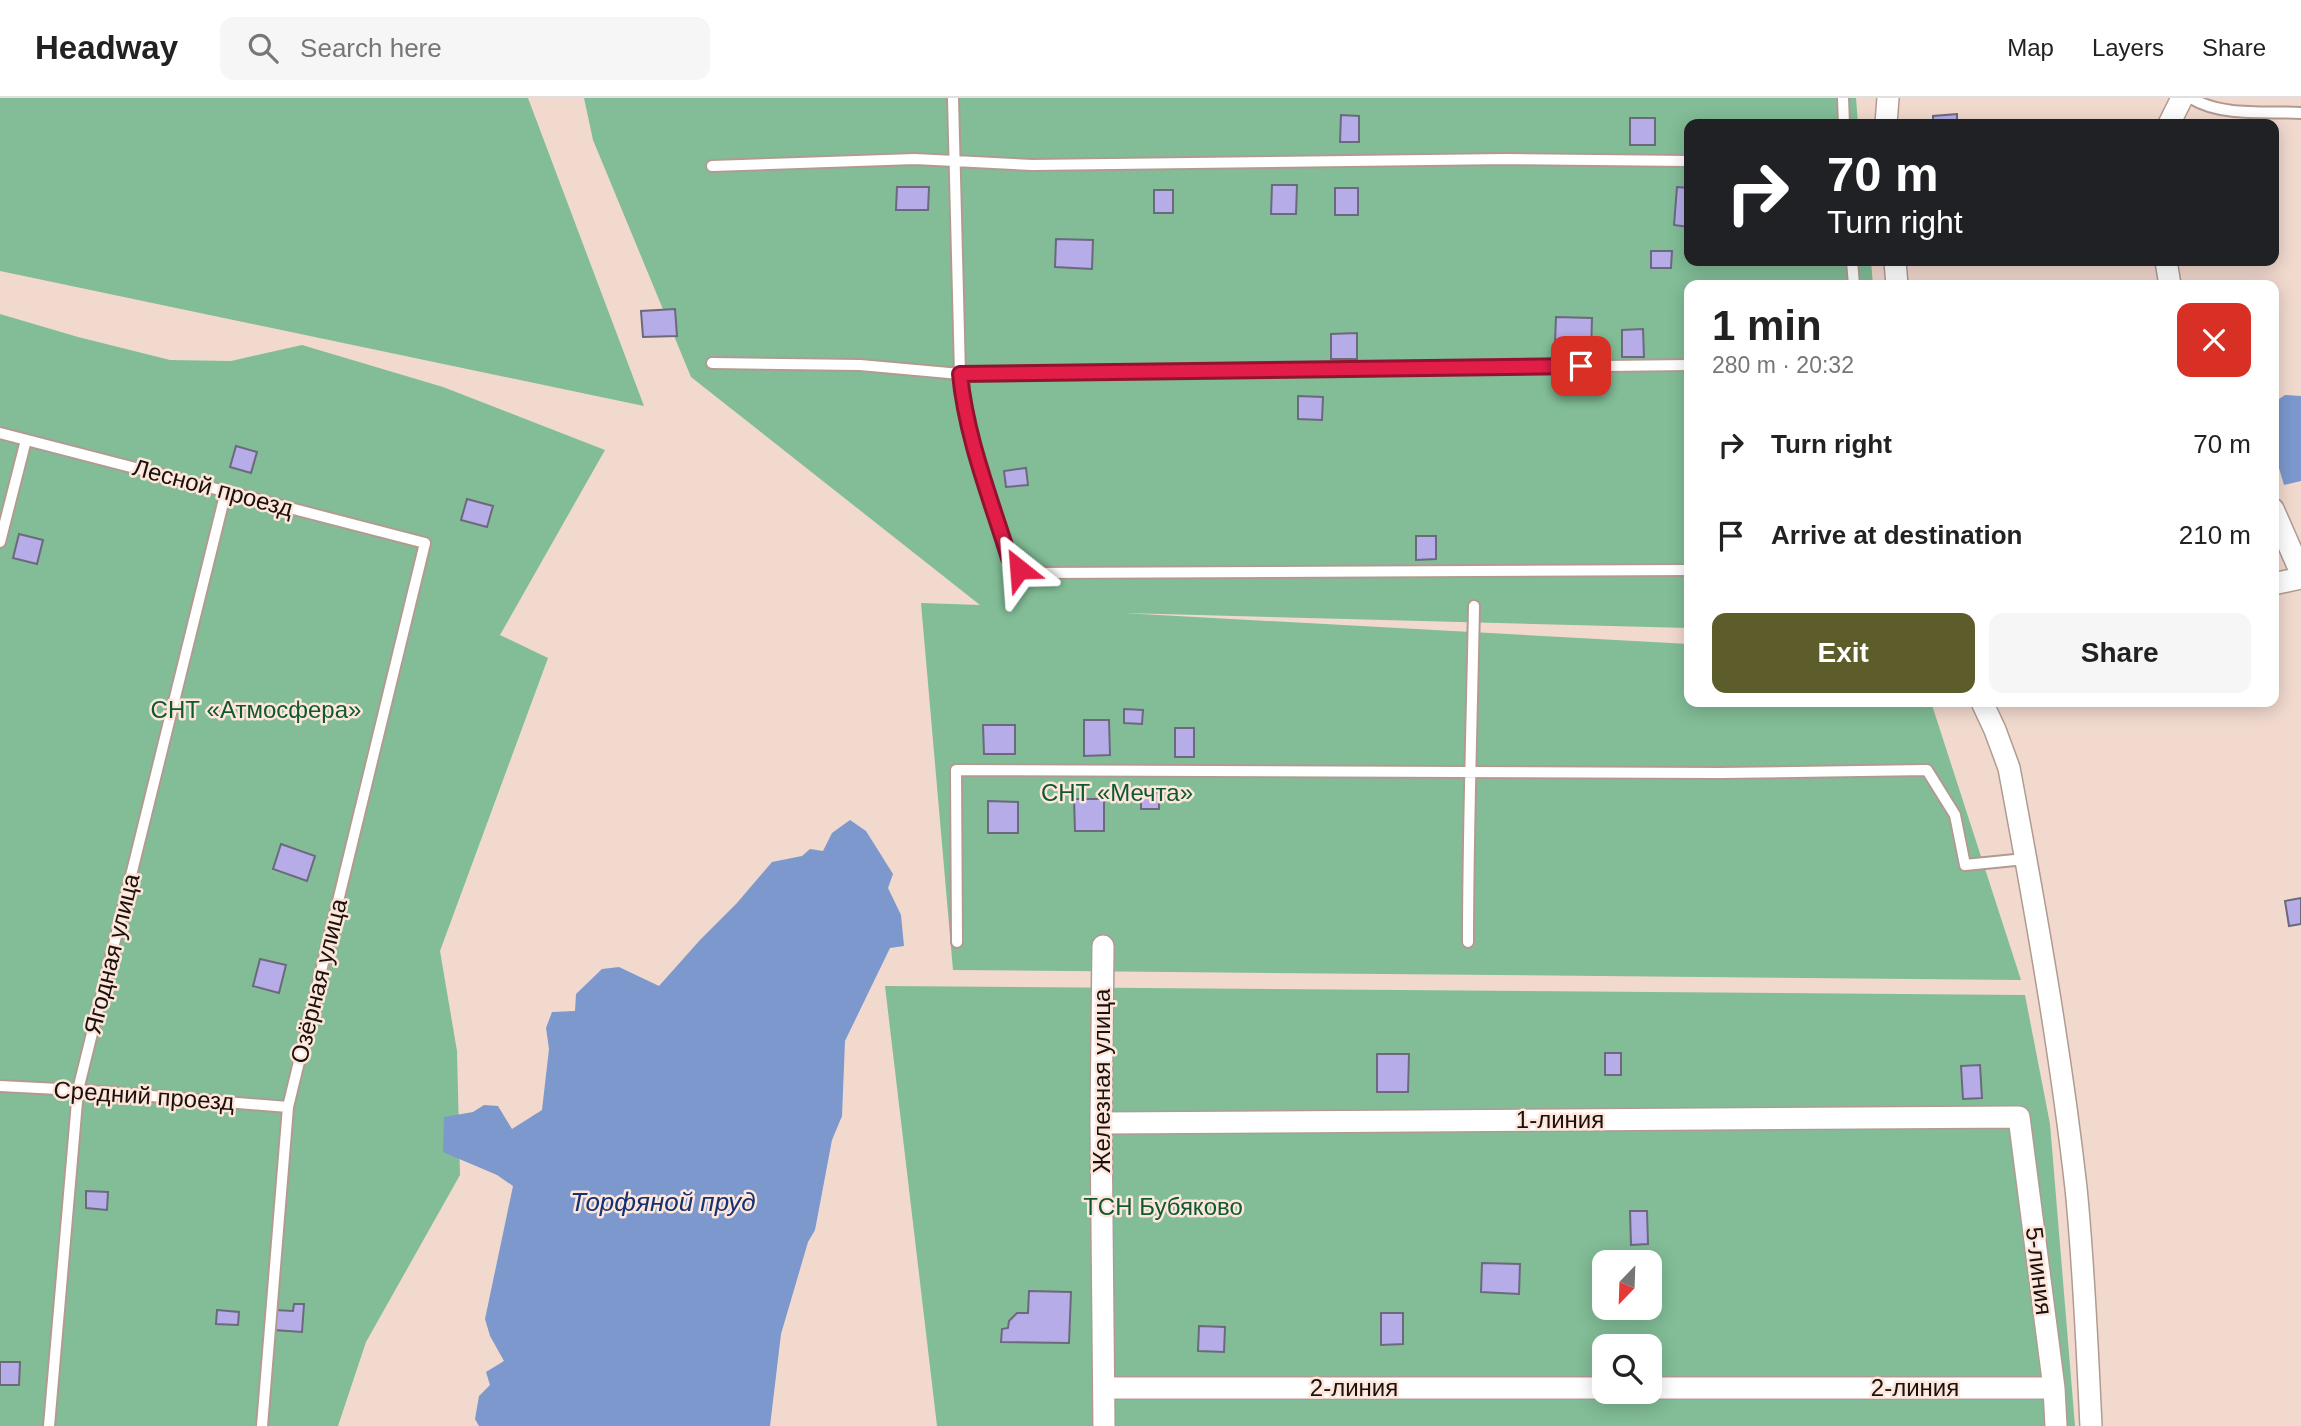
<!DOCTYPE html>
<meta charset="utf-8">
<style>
body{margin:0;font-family:Arial,sans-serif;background:#f6f6f6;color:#222;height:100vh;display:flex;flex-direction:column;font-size:26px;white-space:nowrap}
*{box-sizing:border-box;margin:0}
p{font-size:23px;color:#767676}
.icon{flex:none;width:38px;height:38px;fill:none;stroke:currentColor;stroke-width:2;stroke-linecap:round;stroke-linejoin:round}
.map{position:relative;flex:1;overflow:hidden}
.sheet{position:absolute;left:1684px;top:182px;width:595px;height:427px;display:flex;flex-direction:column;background:#fff;border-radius:14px;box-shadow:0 4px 18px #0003}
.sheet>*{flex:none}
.hud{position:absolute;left:1684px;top:21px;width:595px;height:147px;border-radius:14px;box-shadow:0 4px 18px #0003;background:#202124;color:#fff;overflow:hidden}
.needle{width:46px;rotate:203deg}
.fabs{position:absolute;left:1592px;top:1152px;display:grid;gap:14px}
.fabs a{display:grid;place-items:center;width:70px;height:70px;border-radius:14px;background:#fff;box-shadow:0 4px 18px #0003;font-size:35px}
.pin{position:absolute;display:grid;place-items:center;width:60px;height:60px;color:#fff;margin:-30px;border-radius:14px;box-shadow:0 4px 10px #0006}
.me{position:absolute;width:77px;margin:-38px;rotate:332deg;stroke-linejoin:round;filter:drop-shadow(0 0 5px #0008)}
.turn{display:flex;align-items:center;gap:24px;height:147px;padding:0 28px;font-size:32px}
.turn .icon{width:91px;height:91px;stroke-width:2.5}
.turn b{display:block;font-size:49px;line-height:60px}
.round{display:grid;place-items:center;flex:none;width:74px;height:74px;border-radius:14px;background:#f6f6f6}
.summary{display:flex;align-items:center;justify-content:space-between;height:119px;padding:0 28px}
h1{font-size:42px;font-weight:700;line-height:52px}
.primary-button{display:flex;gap:14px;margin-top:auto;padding:14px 28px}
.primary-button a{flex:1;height:80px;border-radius:14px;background:#5c5d2a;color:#fff;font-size:28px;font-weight:700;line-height:80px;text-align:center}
.primary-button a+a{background:#f6f6f6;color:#222}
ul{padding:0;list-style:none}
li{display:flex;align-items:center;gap:21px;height:91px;padding:0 28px}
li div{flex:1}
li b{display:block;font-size:26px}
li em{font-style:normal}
header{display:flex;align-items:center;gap:42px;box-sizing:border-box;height:98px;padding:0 35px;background:#fff;border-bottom:2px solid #e0e0e0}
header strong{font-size:33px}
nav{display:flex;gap:38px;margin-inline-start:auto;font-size:24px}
.search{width:490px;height:63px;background:#f6f6f6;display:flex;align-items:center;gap:18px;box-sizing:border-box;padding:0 24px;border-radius:14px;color:#767676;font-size:26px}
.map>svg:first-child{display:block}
.green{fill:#82bd97;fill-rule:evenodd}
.water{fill:#7c98cd}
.building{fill:#b5ace8;stroke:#6c697c;stroke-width:2}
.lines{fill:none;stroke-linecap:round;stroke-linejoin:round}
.service-casing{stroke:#b19b91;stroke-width:14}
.minor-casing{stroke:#b19b91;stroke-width:24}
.service{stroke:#fff;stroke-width:10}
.minor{stroke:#fff;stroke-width:21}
.route-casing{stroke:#92132f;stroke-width:18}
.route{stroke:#e11d48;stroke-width:12}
.labels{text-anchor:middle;stroke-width:5;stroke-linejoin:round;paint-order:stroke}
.street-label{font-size:24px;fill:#19110e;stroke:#fee6db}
.park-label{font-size:24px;fill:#0f5834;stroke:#fee6db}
.water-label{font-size:26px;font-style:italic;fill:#143171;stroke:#fee6db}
</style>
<header>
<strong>Headway</strong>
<div class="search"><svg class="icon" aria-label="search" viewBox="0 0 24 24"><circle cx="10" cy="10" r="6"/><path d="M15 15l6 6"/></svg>Search here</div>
<nav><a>Map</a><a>Layers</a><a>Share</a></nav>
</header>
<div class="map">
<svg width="2301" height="1328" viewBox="0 0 2301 1328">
<rect width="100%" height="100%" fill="#f1d9ce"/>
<path class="green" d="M0 0H528L644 308 0 173Z
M584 0H1856L1858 26H1689V163H1871L1873 187H1689V530L1123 515 1689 546V604H1931L2021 882 953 872 921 505 980 507 691 279 593 42Z
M0 216 78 239 170 262 231 263 302 247 443 289 605 352 500 537 548 560 440 853 457 953 460 1077 366 1244 338 1328H0Z
M885 888 2025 897 2050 1026 2075 1328H937ZM1605 1164H1650V1209H1605ZM1605 1248H1650V1293H1605Z"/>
<path class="water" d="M2285 297 2301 298V383L2284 387 2273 350V305Z
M850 722 866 733 893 776 888 790 901 817 904 848 890 850 845 943 842 1018 832 1042 815 1132 808 1144 781 1236 770 1328H479L475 1321 479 1298 490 1287 486 1274 504 1263 490 1238 485 1221 513 1088 497 1077 443 1054 444 1019 473 1014 484 1007 498 1008 512 1031 542 1012 549 951 546 930 552 914 575 913 576 896 602 871 619 869 659 888 700 842 737 805 772 764 802 758 810 751 823 753 832 735Z"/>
<path class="building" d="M1957 16V26H1933V18Z
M1341 17 1359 18V44H1340Z
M1630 20H1655V47H1630Z
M1272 87H1297L1296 116H1271Z
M897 89H929L928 112H896Z
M1677 89 1689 90V129L1674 127Z
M1335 90H1358V117H1335Z
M1154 92H1173V115H1154Z
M1056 141 1093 142 1092 171 1055 169Z
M1651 153H1672L1671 170H1651Z
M675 211 677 238 643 239 641 213Z
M1556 219 1592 220 1591 256 1564 255V244H1555Z
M1643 231 1644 259H1622V232Z
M1357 235V261H1331V236Z
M1298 298 1323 299 1322 322 1298 321Z
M236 348 257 354 251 375 230 369Z
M1026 370 1028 387 1006 389 1004 373Z
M467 401 493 408 487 429 461 422Z
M19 436 43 442 37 466 13 460Z
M1416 438H1436V461L1416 462Z
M1124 611 1143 612 1142 626 1124 625Z
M1084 622H1109L1110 657 1084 658Z
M983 627H1015V656H984Z
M1175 630H1194V659H1175Z
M1141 695H1159V711H1141Z
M1074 701H1104V733H1075Z
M988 703 1018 704V735H988Z
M281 746 315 758 307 783 273 771Z
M2301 800V826L2289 828 2285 803Z
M260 861 286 867 279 895 253 888Z
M1605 955H1621V977H1605Z
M1377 956H1409L1408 994H1377Z
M1980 967 1982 1000 1963 1001 1961 968Z
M86 1093 108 1094 107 1112 86 1110Z
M1630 1113H1647L1648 1146 1631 1147Z
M1482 1165 1520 1166 1519 1196 1481 1194Z
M1029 1193 1071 1194 1069 1245 1001 1244 1002 1231 1008 1230 1009 1223 1017 1215H1028Z
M294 1206H304L302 1234 274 1232 275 1212 293 1213Z
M217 1212 239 1214 238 1227 216 1226Z
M1381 1215H1403V1246L1381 1247Z
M1199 1228 1225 1229 1224 1254 1198 1253Z
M0 1264H20L19 1287H0Z"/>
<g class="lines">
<defs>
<path id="service" d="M953 0 960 276 963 311 1009 460 1019 471 1035 475 1689 472
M1843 0 1844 26
M2191 0C2222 19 2266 13 2301 15
M712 68 915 61 1032 67 1507 61 1689 63
M1852 163 1854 187
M712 265 860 267 960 276 1689 267
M0 335 425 445 288 1009 262 1328
M0 444 26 342
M957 844 956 672 1720 675 1927 672 1955 717 1965 767 2025 761
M1468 844C1468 732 1472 620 1474 508
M0 988 78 992 288 1009
M49 1328 78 992 226 393"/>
<path id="minor" d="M1886 26 1888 0
M2169 26 2182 0
M1895 163 1897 187
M2166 163 2170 187
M2273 411 2301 475
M2273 486 2301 480
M1982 604 1995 632 2009 670C2035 809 2060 949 2076 1090 2084 1169 2087 1248 2091 1328
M1103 848 1101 1025 1104 1328
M1101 1025 2019 1019 2054 1290 2056 1328
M1104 1290H1605
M1650 1290H2054"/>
</defs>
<use href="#service" class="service-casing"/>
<use href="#minor" class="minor-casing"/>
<use href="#service" class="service"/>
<use href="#minor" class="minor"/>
</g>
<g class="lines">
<defs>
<path id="route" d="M1019 471 1009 460C990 399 966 339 960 276L1581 268"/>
</defs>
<use href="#route" class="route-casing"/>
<use href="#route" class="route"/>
</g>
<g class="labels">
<g class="street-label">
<text transform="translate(213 390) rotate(15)" y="8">Лесной проезд</text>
<text transform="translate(112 856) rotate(-76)" y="8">Ягодная улица</text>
<text transform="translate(319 883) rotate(-76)" y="8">Озёрная улица</text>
<text transform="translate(1102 983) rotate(-90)" y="8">Железная улица</text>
<text transform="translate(144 998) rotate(4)" y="8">Средний проезд</text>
<text x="1560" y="1030">1-линия</text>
<text transform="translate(2039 1173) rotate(83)" y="8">5-линия</text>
<text x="1354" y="1298">2-линия</text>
<text x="1915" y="1298">2-линия</text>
</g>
<g class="park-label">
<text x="256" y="620">СНТ «Атмосфера»</text>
<text x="1117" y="703">СНТ «Мечта»</text>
<text x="1163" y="1117">ТСН Бубяково</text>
</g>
<g class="water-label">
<text x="663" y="1113">Торфяной пруд</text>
</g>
</g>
</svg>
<div class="fabs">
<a><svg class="needle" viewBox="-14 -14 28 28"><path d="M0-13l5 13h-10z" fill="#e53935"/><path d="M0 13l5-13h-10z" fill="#767676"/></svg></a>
<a><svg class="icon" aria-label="search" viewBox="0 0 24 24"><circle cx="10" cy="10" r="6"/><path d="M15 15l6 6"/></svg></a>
</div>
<div class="pin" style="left:1581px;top:268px;background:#d93025"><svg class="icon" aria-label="arrive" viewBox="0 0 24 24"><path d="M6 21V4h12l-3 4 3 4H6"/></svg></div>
<svg class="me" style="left:1019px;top:471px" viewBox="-20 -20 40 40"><path d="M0-17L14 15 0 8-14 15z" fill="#e11d48" stroke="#fff" stroke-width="4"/></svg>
<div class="hud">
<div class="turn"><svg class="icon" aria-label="right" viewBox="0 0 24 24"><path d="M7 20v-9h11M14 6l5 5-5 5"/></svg><div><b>70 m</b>Turn right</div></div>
</div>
<section class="sheet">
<div class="summary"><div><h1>1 min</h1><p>280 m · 20:32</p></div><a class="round" style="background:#d93025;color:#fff"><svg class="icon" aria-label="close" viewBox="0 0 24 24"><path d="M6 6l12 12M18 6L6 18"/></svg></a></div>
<ul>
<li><svg class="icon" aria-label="right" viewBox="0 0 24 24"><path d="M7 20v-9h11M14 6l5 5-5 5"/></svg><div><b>Turn right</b></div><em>70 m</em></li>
<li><svg class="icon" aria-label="arrive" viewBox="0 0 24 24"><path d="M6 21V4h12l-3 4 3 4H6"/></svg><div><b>Arrive at destination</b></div><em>210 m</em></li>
</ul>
<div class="primary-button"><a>Exit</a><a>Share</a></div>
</section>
</div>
